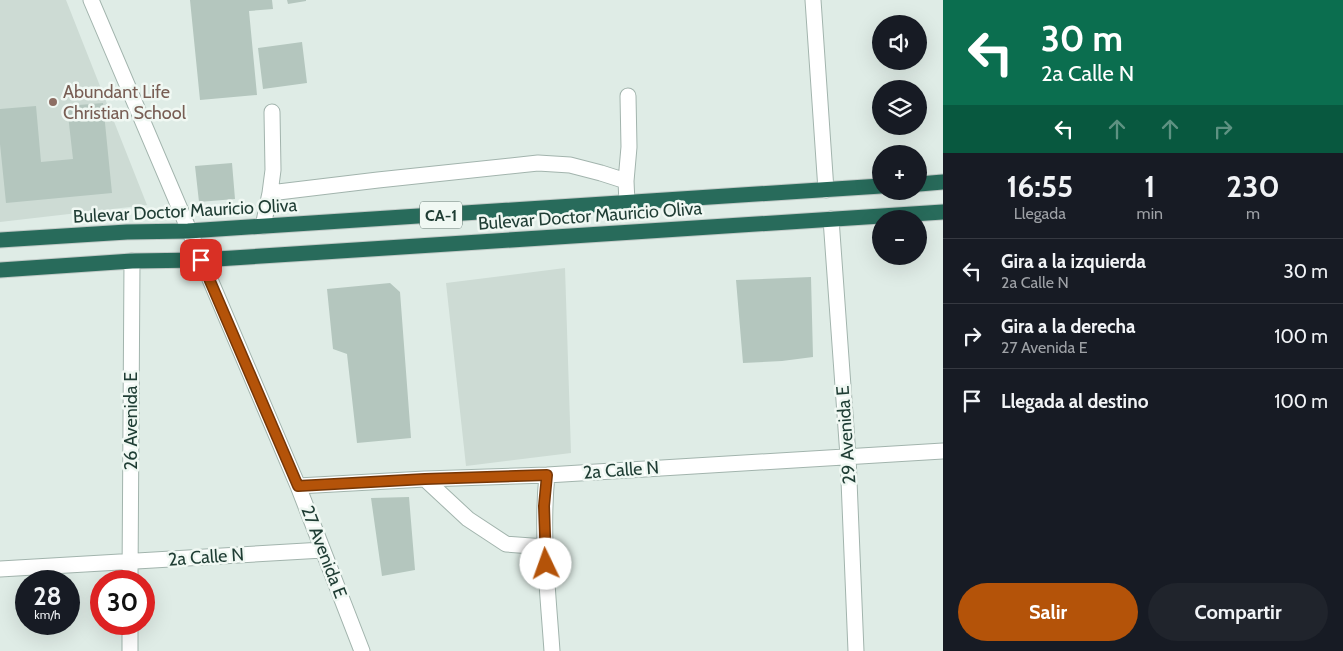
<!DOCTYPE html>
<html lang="es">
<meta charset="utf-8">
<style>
body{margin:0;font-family:Cabin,sans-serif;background:#20242c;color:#f1f3f6;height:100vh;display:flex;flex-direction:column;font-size:19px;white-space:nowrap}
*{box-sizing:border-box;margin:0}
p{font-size:16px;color:#9ea1a6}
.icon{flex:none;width:28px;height:28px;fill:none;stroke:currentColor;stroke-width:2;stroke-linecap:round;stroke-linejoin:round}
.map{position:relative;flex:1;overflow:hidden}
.details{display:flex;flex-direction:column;background:#171b24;width:400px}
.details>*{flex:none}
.top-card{background:#0b6e4f;color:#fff;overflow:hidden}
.controls{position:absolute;left:872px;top:15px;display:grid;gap:10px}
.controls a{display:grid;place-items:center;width:55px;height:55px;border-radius:50%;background:#171b24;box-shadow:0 5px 20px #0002;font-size:25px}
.speed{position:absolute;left:15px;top:570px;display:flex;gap:10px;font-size:25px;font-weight:700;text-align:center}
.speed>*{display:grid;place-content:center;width:65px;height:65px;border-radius:50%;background:#171b24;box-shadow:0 5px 20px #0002;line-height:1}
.speed small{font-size:12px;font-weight:400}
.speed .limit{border:8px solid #d22;background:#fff;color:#111}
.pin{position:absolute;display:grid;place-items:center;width:42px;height:42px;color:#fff;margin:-21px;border-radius:10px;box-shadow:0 2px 8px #0006}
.me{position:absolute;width:55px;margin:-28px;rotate:357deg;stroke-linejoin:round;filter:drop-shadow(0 0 4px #0008)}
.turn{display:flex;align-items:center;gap:18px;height:105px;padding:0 15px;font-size:22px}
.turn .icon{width:65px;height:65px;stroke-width:2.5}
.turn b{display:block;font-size:35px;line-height:42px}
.lanes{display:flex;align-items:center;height:48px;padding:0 15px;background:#0003;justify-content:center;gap:25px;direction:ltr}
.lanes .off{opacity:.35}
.eta{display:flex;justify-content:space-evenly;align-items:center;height:85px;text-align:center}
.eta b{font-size:30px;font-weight:700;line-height:35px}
.button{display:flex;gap:10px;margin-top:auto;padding:10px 15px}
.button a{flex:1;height:58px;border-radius:30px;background:#b45309;color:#fff;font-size:20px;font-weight:700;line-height:58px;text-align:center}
.button a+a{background:#20242c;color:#f1f3f6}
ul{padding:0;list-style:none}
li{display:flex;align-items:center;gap:15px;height:65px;padding:0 15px;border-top:1px solid #363941}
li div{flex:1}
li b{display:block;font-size:19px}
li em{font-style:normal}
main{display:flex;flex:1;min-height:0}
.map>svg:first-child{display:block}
.built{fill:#cddbd4}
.building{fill:#b4c6be}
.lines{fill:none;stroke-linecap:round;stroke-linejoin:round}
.minor-casing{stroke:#a2b4ad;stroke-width:17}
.highway-casing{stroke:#c0c9c6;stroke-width:17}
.minor{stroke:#fff;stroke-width:15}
.highway{stroke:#286b5b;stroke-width:15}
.route-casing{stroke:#753606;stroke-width:12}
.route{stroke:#b45309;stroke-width:9}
.education-dot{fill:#8d6e63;stroke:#f0f8f3;stroke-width:2}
.labels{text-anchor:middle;stroke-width:5;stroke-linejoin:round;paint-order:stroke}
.shield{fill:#f0f8f3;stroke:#5e756d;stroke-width:1}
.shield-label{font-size:16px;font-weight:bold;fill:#1f3d34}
.education-label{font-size:18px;fill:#785e54;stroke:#f0f8f3;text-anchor:start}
.street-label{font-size:18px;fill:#1f3d34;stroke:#f0f8f3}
</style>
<main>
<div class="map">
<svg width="943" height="651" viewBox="0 0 943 651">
<rect width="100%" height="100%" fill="#dfece6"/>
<path class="built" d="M0 0H66L147 205 0 222Z
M565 268 571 453 466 466 446 283Z"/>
<path class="building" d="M190 0H272L273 9 249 11 257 95 200 100Z
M287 0H306V1L288 4Z
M302 42 307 83 263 89 258 48Z
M103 103 112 193 6 203 0 144V109L36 106 41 162 73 159 67 106Z
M232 163 235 199 199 202 195 166Z
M811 277 813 357 782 361 743 363 736 280Z
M390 283 400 292 411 438 357 443 347 354 333 349 327 289Z
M409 497 415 570 382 576 371 498Z"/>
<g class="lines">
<defs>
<path id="minor" d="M91 0 298 486 362 651
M813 0 826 190
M626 181 629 147 628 96
M270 193 273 170 272 112
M831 219 848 456 856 651
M263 226 270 193 378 180 538 163 570 165 601 173 626 181 627 203
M547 475C541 533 548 593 552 651
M425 479 468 519 506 544 545 547
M298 486 425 479 547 475 943 451
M0 569 323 550
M130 581 132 261
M130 651V624"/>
<path id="highway" d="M919 184 943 182
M0 240 127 232 188 231 881 186
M0 270 132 261 201 260 943 212"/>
</defs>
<use href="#minor" class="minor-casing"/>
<use href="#highway" class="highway-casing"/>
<use href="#minor" class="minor"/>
<use href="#highway" class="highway"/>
</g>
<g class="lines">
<defs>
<path id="route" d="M201 260 298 486 425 479 547 475 544 506 546 564"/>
</defs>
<use href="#route" class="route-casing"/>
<use href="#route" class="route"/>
</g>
<circle class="education-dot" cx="53" cy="102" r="5"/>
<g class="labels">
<rect class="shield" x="420" y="201.5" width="42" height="27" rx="4"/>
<g class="shield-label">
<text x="441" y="221">CA-1</text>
</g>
<g class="education-label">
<text x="63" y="98">Abundant Life<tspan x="63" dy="21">Christian School</tspan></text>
</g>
<g class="street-label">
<text transform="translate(185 211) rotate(-3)" y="6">Bulevar Doctor Mauricio Oliva</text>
<text transform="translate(590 216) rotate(-4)" y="6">Bulevar Doctor Mauricio Oliva</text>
<text transform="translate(131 421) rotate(-90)" y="6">26 Avenida E</text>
<text transform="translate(846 435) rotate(-94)" y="6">29 Avenida E</text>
<text transform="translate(621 470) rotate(-4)" y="6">2a Calle N</text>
<text transform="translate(324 552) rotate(69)" y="6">27 Avenida E</text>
<text transform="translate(206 557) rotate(-4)" y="6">2a Calle N</text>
</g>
</g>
</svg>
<div class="controls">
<a><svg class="icon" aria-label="sound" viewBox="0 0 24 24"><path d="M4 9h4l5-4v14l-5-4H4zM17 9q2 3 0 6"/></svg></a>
<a><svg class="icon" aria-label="layers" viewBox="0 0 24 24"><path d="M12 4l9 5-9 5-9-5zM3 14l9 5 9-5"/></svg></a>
<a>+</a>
<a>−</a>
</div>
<div class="speed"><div>28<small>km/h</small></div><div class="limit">30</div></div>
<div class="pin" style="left:201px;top:260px;background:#d93025"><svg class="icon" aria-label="arrive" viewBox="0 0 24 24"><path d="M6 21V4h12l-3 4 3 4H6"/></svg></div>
<svg class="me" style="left:546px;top:564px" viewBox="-20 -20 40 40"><circle r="19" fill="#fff"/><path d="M0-13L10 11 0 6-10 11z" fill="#b45309"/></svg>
</div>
<section class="details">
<div class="top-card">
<div class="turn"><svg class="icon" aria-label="left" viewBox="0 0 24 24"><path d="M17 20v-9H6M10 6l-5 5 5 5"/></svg><div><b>30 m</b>2a Calle N</div></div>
<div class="lanes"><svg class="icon" aria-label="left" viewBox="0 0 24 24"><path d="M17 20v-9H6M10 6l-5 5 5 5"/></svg><svg class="icon off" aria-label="ahead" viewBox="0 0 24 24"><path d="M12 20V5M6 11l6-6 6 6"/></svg><svg class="icon off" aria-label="ahead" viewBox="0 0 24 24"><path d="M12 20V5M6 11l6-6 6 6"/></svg><svg class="icon off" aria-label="right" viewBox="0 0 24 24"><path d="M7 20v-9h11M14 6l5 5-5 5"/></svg></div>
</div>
<div class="eta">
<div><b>16:55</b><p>Llegada</p></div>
<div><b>1</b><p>min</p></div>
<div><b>230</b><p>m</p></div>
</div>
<ul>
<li><svg class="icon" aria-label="left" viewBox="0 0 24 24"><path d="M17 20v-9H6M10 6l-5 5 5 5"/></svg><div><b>Gira a la izquierda</b><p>2a Calle N</p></div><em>30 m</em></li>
<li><svg class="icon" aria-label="right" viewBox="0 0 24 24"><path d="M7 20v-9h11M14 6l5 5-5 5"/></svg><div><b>Gira a la derecha</b><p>27 Avenida E</p></div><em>100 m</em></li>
<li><svg class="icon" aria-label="arrive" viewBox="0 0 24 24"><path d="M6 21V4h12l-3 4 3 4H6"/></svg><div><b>Llegada al destino</b></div><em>100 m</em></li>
</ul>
<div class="button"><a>Salir</a><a>Compartir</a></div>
</section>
</main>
